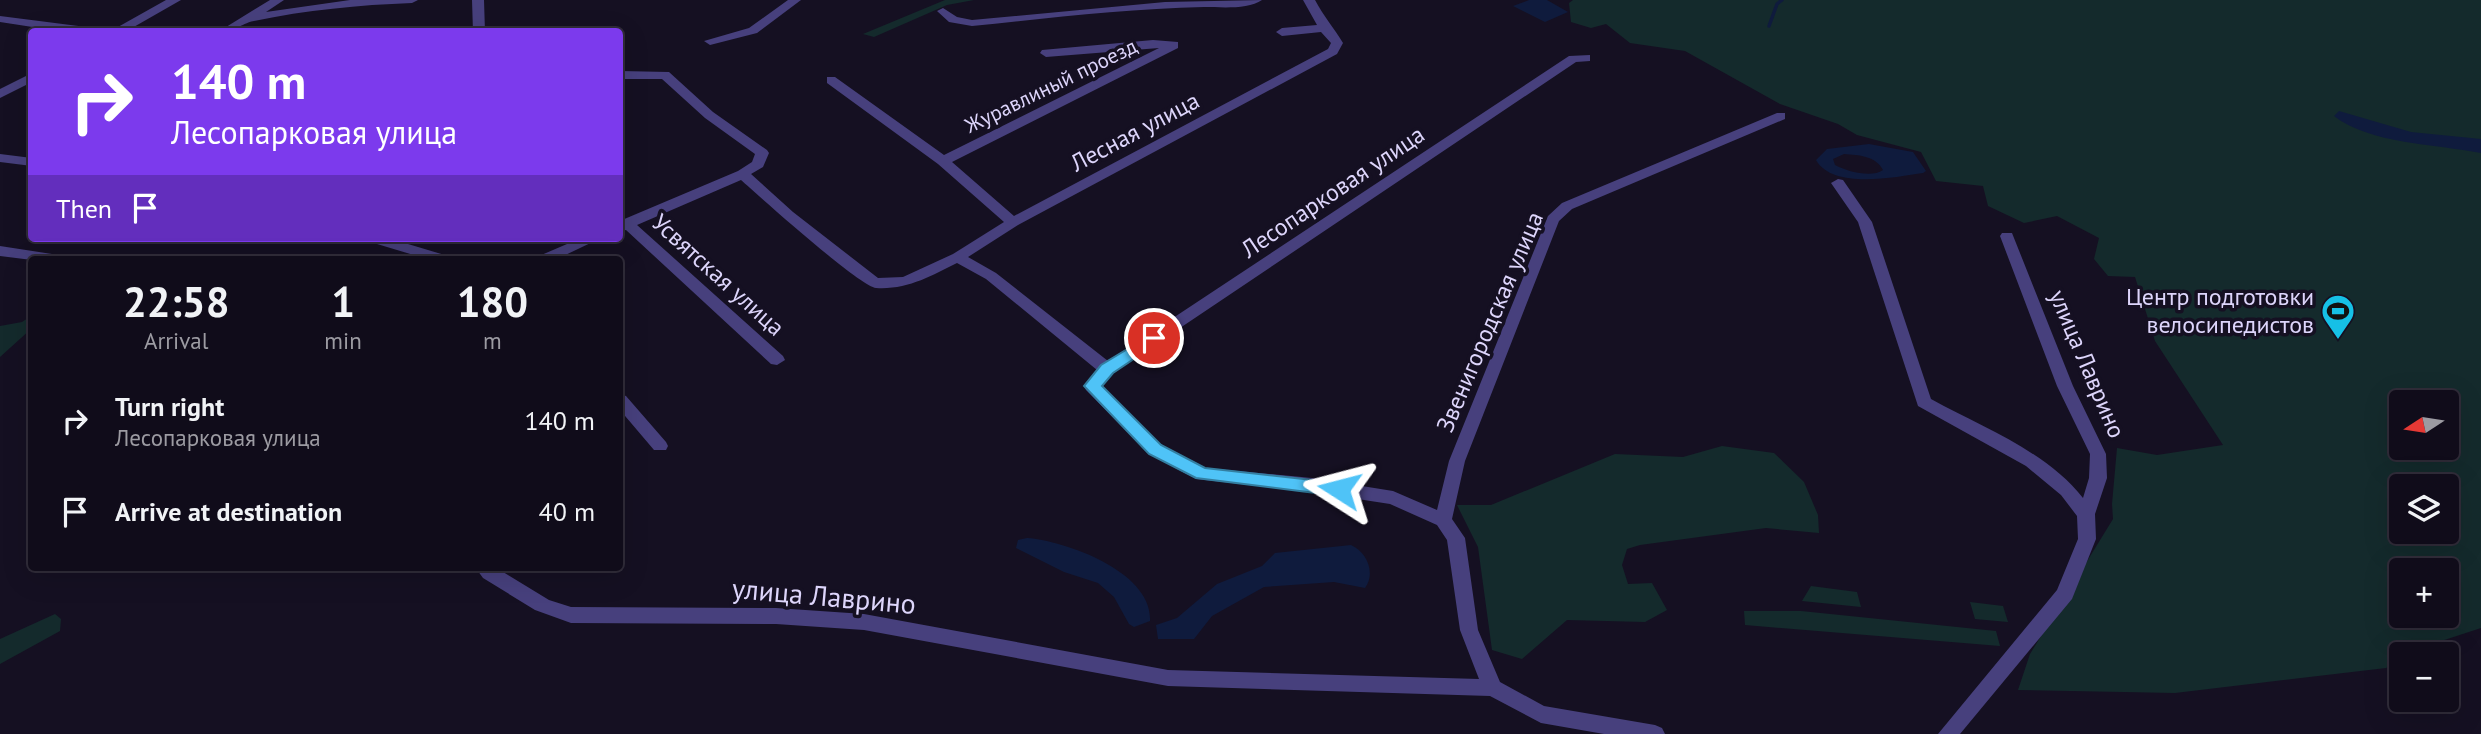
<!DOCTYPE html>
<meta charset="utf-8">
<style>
body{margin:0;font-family:"PT Sans",sans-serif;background:#191523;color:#f1f3f6;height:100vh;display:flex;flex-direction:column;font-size:26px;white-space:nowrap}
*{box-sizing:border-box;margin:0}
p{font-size:23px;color:#9c9ba2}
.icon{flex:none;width:38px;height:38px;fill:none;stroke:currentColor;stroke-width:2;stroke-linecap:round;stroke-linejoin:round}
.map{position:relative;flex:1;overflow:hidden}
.side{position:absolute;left:28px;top:256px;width:595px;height:315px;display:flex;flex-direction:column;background:#100c1a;border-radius:7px;box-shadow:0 7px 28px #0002,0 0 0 2px #302c39}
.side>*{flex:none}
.top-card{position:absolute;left:28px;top:28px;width:595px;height:214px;border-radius:7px;box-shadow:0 7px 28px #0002,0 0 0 2px #302c39;background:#7c3aed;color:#fff;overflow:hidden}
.needle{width:46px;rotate:258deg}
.fabs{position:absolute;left:2389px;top:390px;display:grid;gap:14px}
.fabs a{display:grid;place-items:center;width:70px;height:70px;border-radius:7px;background:#100c1a;box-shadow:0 7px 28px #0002,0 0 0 2px #302c39;font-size:35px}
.pin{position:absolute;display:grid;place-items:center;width:60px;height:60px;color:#fff;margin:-30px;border:4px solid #fff;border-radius:50%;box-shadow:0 2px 7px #0007}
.me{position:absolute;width:77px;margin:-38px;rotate:279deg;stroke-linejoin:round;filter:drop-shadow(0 0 5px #0008)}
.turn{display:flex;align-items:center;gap:24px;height:147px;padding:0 28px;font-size:32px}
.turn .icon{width:91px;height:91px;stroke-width:2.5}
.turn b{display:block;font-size:49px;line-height:60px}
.then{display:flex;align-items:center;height:66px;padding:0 28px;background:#0003;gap:14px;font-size:26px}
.eta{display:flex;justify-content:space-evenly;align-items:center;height:119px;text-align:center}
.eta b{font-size:42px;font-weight:700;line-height:49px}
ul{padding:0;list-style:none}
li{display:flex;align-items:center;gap:21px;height:91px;padding:0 28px}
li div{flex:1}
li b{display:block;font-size:26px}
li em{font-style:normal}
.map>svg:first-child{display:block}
.green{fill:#142a2c;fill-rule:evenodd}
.water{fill:#0f1b3d;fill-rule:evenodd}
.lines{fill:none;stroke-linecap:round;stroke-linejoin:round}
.stream{stroke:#0f1b3d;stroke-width:3.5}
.minor{fill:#47407d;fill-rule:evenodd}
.route{fill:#4fc3f7;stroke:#337fa1;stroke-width:2}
.labels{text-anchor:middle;stroke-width:7;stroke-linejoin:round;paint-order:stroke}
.far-street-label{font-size:21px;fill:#ddd5fb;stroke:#151022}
.street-label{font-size:24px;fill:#ddd5fb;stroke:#151022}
.poi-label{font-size:24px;fill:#ddd5fb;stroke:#151022;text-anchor:end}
.near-street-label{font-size:28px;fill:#ddd5fb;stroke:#151022}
</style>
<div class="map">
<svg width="2481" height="734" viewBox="0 0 2481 734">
<rect width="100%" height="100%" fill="#151022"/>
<path class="green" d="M945 0H974L947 5 874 37 863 34Z
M1573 0H2481V628L2420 648 2409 654H2401V659L2386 668 2175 693 2018 690 2030 654 2113 519 2112 504 2117 448 2157 455 2223 445 2155 341 2135 277 2108 276 2094 259 2099 238 2057 216 2024 223 1988 206 1983 186 1936 181 1921 152 1857 135 1838 124 1780 104 1685 51 1630 43 1606 24 1591 28 1571 22 1569 3ZM2401 402H2446V448H2401ZM2401 486H2446V532H2401ZM2401 570H2446V616H2401Z
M31 316V329L0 357V326L22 322Z
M1722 446 1774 453 1804 482 1818 515 1819 533 1766 528 1640 545 1627 549 1622 565 1628 584 1652 583 1667 610 1645 622 1567 620 1522 659 1492 650 1478 547 1457 505H1491L1615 454 1683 457Z
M1811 586 1857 592 1861 607 1802 601Z
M1970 602 2003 606 2008 622 1975 619Z
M1744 611H1801L1996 631 2000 646 1745 625Z
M55 614 61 619 60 631 0 664V639Z"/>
<path class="water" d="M1529 0H1547L1568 12 1545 22 1513 6Z
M2339 111 2411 132 2481 139V153C2436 144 2370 144 2334 116Z
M1869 144 1913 152 1926 171 1923 173C1895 177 1833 190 1816 160L1827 149ZM1844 154C1859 155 1876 156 1883 170 1872 178 1848 172 1835 165L1833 159Z
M1027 538C1066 541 1153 572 1150 621L1134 627 1129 624 1114 597 1098 583 1064 572 1016 548 1018 540Z
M1351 545C1367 552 1376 573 1365 588L1334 582 1264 587 1212 616 1194 639H1158L1156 625 1177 618 1217 584 1262 566 1275 553Z"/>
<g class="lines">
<path class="stream" d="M1769 26 1777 4 1782 0"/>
<path class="minor" d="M166 0H181L125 32H109Z
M270 0H284L266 12 350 0H418L412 3C359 5 306 10 254 21 239 24 237 32 218 32Z
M472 0H484L485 32H473Z
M788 0H801L757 33 710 45 704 41 749 28Z
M1262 0C1248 10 1220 7 1204 7 1126 9 1049 18 972 26L949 22 937 11 943 8 957 17 972 20 1165 2Z
M1303 0H1315C1324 17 1334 28 1343 43L1337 54 1018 225 968 257 996 273 1108 361 1569 56 1590 55V61L1576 62 1113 373 1101 386 1161 446 1205 468 1312 478 1393 491 1437 510 1449 461 1548 216 1562 203 1777 113H1785V119L1572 209 1559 221 1465 461 1452 519 1465 538 1478 630 1500 682 1544 706 1655 725 1662 728 1665 734H1604L1541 723 1490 696 1168 686 864 630 776 624 571 623 535 610 483 578 475 567H495L549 600 571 607 776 608 864 614 1168 670 1479 679 1460 630 1447 540 1437 525 1390 504 1312 492 1196 479 1149 454 1086 390 1084 386 1097 370 986 279 957 263C931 276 907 290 876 288 859 286 759 196 741 180L637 225 783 356 785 360 777 365 771 364 626 230 620 231V222L622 220 738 171 752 162 755 154 705 118 662 79H620V71L669 72 713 112 767 150 769 153 763 167 751 174 793 212 878 278 903 277 953 254 1004 222 938 164 827 83V77H835L944 155 1159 48 1046 57 1040 53 1042 50 1153 40 1178 42V48L952 162 1014 216 1328 49 1331 43 1321 32 1282 36 1276 32 1282 28 1317 25Z
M0 16 94 28 100 32H65L0 22Z
M32 73V82L0 98V89Z
M0 154 32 158V166L0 162Z
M1838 179 1843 180 1872 222 1931 399C1982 427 2046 451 2083 498L2089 478 2090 454 2057 386 2000 236 2002 233H2012L2073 386 2106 454 2107 478 2095 514 2096 539 2072 599 1960 734H1938L2057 590 2078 539 2077 516 2061 495 2026 466 1918 406 1858 222 1831 183Z
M365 238H388L448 256 450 259H427L367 241Z
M581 238H601L557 259H537L539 256Z
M0 246 52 254 59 259 32 260 0 256Z
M620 394 626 396 666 442 668 446 666 450H654L620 410Z"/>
</g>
<path class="route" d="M1154 333 1159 334 1162 338 1159 342 1113 373 1102 386 1161 445 1205 468 1339 483 1345 485 1348 489 1345 494 1339 496 1196 478 1149 454 1084 386 1101 365Z"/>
<defs>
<symbol id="stadium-pin" viewBox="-11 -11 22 30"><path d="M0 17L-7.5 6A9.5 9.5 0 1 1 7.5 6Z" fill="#16c0e6" stroke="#151022"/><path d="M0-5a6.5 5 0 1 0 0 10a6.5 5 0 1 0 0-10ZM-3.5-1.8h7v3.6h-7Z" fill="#111"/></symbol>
</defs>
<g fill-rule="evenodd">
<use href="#stadium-pin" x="2319" y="292" width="38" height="52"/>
</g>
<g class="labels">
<g class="far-street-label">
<text transform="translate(1051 86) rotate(-26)" y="7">Журавлиный проезд</text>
</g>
<g class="street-label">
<text transform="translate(1135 132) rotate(-28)" y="8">Лесная улица</text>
<text transform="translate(1333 192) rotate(-34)" y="8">Лесопарковая улица</text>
<text transform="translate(718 275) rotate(42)" y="8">Усвятская улица</text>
<text transform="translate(1490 322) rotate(-67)" y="8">Звенигородская улица</text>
<text transform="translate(2087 364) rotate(67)" y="8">улица Лаврино</text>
</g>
<g class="poi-label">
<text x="2314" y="305">Центр подготовки<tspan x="2314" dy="28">велосипедистов</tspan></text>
</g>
<g class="near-street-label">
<text transform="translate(824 596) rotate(5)" y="10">улица Лаврино</text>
</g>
</g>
</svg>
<div class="fabs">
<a><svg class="needle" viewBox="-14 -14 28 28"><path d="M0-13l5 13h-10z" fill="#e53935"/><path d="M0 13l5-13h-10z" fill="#9c9ba2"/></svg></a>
<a><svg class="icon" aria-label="layers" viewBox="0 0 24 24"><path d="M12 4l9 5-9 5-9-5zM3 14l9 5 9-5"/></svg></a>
<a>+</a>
<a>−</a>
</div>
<div class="pin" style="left:1154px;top:338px;background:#d93025"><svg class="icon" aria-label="arrive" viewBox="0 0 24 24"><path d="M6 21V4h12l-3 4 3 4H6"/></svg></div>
<svg class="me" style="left:1339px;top:489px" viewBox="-20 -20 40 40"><path d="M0-17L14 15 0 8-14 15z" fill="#4fc3f7" stroke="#fff" stroke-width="4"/></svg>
<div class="top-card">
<div class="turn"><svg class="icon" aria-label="right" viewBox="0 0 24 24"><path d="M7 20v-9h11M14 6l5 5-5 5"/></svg><div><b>140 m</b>Лесопарковая улица</div></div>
<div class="then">Then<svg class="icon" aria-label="arrive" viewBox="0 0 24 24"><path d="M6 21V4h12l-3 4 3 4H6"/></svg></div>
</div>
<section class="side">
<div class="eta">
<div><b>22:58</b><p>Arrival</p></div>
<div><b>1</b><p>min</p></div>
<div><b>180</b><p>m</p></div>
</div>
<ul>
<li><svg class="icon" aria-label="right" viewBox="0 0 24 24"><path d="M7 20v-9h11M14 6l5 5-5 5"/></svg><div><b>Turn right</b><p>Лесопарковая улица</p></div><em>140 m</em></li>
<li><svg class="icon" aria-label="arrive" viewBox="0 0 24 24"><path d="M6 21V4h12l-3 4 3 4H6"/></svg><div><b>Arrive at destination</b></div><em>40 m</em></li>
</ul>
</section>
</div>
